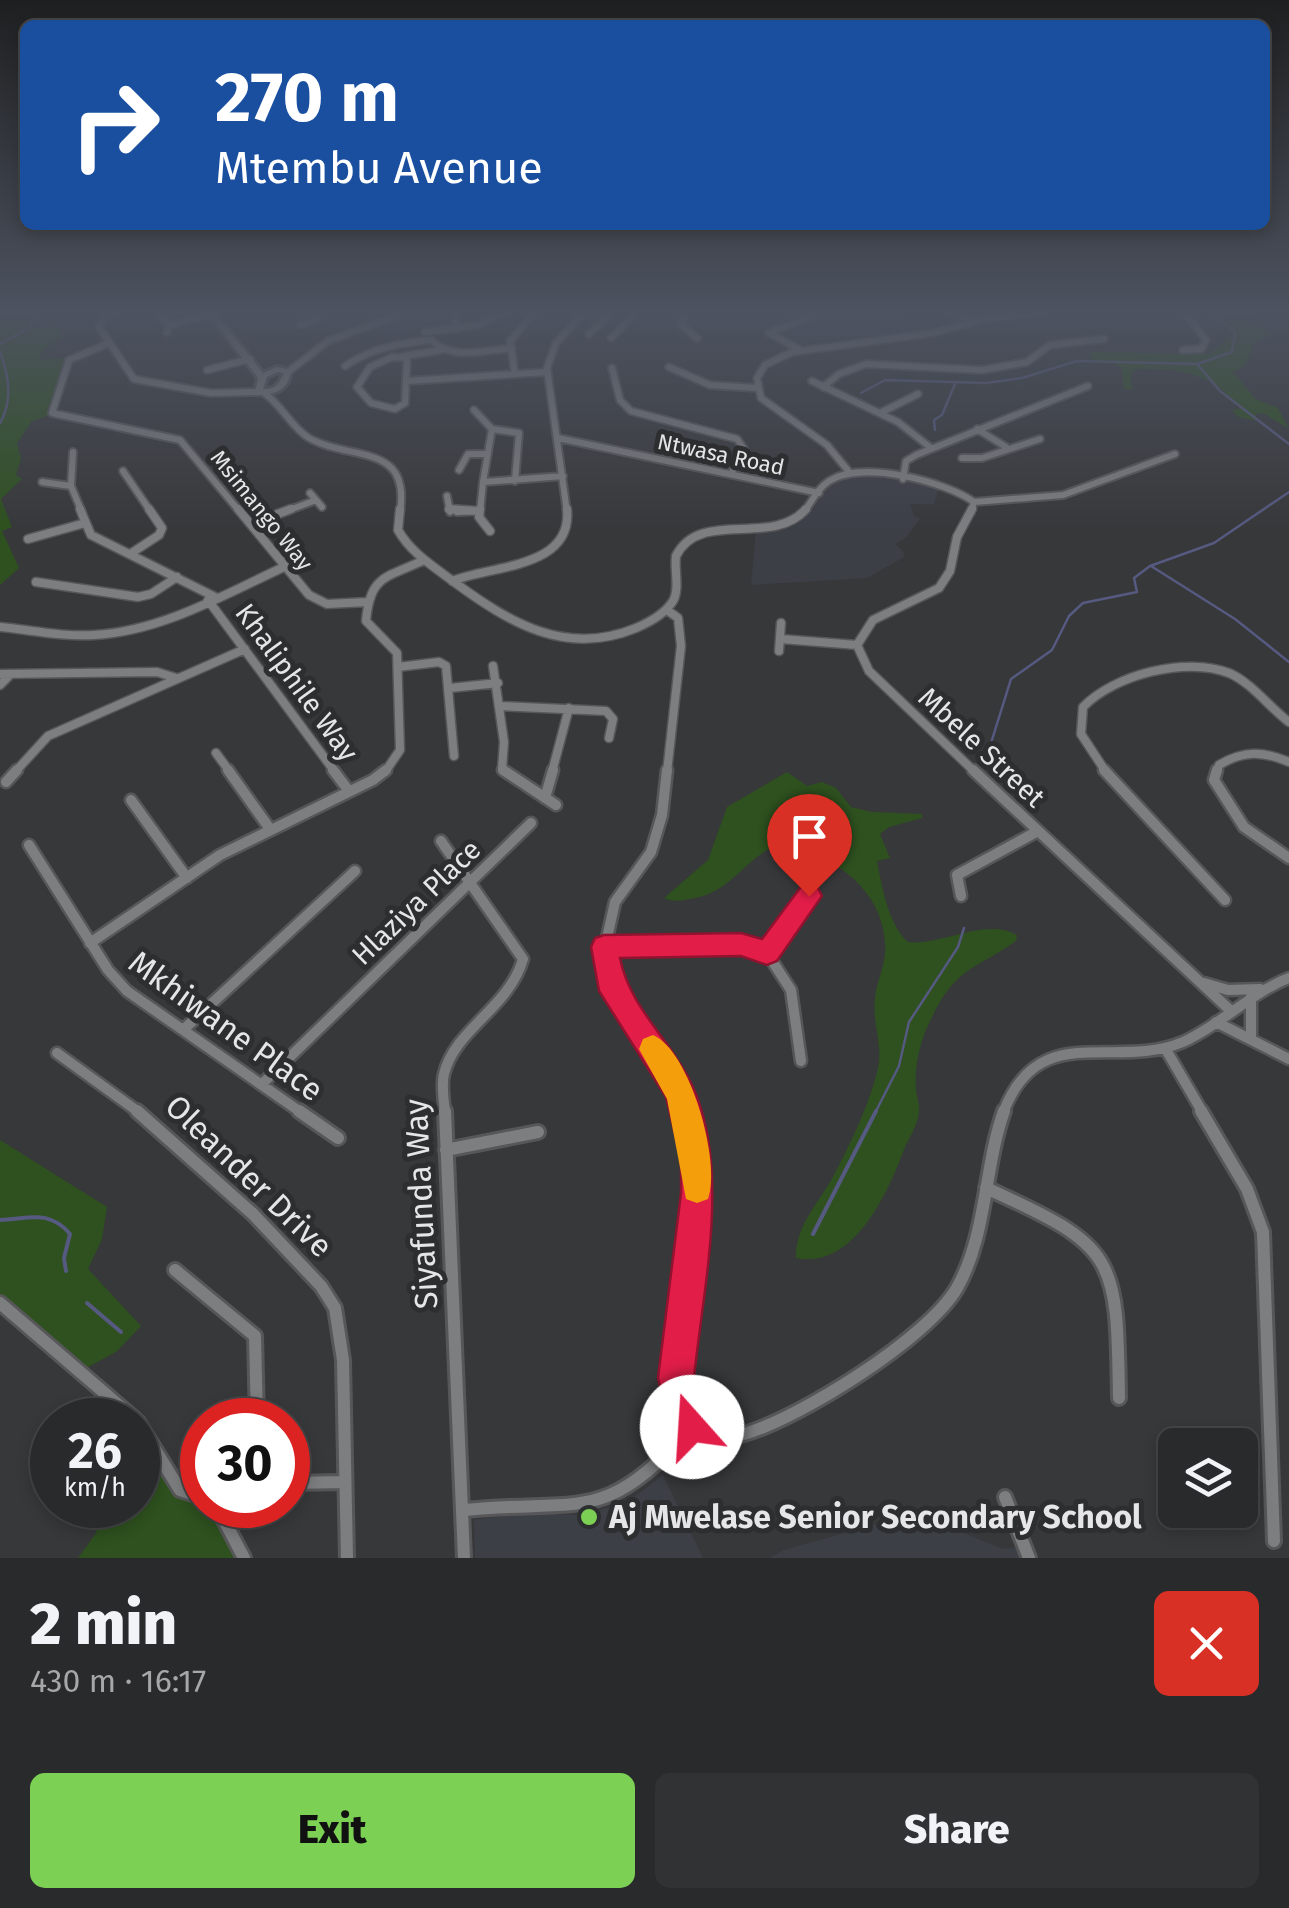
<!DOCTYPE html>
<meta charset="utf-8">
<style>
body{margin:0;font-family:"Fira Sans",sans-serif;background:#313234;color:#f1f3f6;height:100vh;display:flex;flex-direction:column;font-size:38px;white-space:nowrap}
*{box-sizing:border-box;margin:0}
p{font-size:32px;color:#a5a7a9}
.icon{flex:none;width:55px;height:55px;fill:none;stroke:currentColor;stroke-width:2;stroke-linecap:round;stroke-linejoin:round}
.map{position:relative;height:1558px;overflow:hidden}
.drawer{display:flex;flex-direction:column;background:#292a2c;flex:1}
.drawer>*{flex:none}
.hud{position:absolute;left:20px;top:20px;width:1250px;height:210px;border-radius:15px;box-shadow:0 5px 15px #0003,0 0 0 2px #454648;background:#1a4fa0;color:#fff;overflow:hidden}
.tools{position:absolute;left:1158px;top:1428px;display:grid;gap:20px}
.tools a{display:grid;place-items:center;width:100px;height:100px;border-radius:15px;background:#292a2c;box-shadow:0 5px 15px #0003,0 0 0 2px #454648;font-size:50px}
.speed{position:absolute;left:30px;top:1398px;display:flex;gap:20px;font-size:50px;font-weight:700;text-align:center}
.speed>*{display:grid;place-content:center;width:130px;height:130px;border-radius:50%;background:#292a2c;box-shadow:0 5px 15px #0003,0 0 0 2px #454648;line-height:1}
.speed small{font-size:25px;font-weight:400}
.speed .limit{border:15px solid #d22;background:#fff;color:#111}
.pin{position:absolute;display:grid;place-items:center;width:85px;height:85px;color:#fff;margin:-102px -42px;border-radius:50% 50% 50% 0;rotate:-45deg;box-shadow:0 0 10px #0007}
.pin .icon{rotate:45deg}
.me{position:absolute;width:110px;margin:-55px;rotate:341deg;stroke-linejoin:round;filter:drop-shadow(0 0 8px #0008)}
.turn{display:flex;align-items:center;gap:35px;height:210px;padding:0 30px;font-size:45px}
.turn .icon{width:130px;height:130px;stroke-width:2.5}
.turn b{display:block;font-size:70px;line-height:85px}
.round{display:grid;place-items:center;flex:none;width:105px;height:105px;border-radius:15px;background:#313234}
.summary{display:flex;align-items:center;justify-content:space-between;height:170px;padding:0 30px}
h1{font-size:60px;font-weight:800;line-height:75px}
.action{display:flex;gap:20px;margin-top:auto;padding:20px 30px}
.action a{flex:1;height:115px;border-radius:15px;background:#7cd155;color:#111;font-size:40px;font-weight:800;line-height:115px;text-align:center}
.action a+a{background:#313234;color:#f1f3f6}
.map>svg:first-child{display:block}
.built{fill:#3d3f47}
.green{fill:#2e511f}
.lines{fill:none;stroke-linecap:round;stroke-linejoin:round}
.stream-far1{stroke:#565980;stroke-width:2.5}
.stream{stroke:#565980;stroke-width:4}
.street-far3-casing{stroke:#575759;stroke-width:10}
.street-far2-casing{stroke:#575759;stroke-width:11}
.street-far1-casing{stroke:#575759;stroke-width:15}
.street-casing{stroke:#575759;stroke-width:18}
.secondary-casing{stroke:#575759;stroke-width:6}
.street-far3{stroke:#7d7e80;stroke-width:6}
.street-far2{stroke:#7d7e80;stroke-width:8}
.street-far1{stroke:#7d7e80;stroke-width:10}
.street{stroke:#7d7e80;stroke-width:12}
.secondary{fill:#7d7e80;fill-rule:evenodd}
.route{fill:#e11d48;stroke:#92132f;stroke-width:2.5}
.slow{fill:#f59e0b}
.poi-dot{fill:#7cd155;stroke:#2d2e30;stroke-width:4}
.labels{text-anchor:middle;stroke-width:10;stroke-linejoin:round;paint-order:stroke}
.far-street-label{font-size:22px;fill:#e6e6e8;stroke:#2d2e30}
.street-label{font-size:28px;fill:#e6e6e8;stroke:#2d2e30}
.near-street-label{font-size:32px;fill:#e6e6e8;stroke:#2d2e30}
.near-poi-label{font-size:32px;font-weight:bold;fill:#e6e6e8;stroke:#2d2e30;text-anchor:start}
</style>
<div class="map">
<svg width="1289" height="1558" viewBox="0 0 1289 1558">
<rect width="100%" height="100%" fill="#37383a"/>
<path class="built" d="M406 312H462L395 336 376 322Z
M869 312H895L932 328 793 345 770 335 805 317Z
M859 472 940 484 934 504H910L914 516 920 518 907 537 895 544 903 551 904 557 867 578 751 585 756 531 805 514 823 485Z
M663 1475 703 1558H475L474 1520 526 1513 584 1515 629 1501Z
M881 1523 946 1526 1003 1549 1017 1547 1021 1558H770L784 1550Z"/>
<path class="green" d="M0 312H29L32 318 29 328 60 327 63 336 42 351 39 360 71 357 53 414 32 421 17 443 21 459 16 475 22 479 1 499 12 527 2 531 19 568 0 585Z
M1214 312H1253L1251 323 1271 333 1254 344 1245 366 1233 372 1256 399 1278 408 1289 429 1265 414 1255 413 1258 421 1238 417 1232 410 1242 408 1214 383 1195 375 1175 370 1136 369 1131 373 1132 390 1124 389 1122 369 1115 364 1094 362 1089 352 1210 354 1231 334Z
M787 772 807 786 822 782 836 788 851 807 872 812 922 814V818L889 827 880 834 890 858 877 861C882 886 888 924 908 942 943 946 984 917 1017 935L1016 941C976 969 957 967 933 1015 921 1037 914 1064 916 1089 916 1096 920 1104 919 1112 918 1123 910 1137 905 1147 889 1190 855 1270 796 1258 795 1225 820 1202 834 1175 851 1143 870 1103 878 1068 883 1047 872 1021 875 999 876 983 884 969 885 953 888 901 847 861 798 851L795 842C750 844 739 890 695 898 683 900 674 903 664 898L708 860 727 807Z
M0 1140 107 1207 102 1239 88 1269 141 1326 116 1352 79 1372 0 1303Z
M138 1423 179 1490 202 1498V1505H214L243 1558H78L97 1532 71 1505H138Z"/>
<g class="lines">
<path class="stream-far1" d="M1209 312 1235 332 1232 352 1197 364 1220 391 1289 444
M0 344 29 328 34 318 32 312
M0 352C9 375 13 401 0 423
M861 393 885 380 986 383 1022 378 1077 361 1197 364
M935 430 934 420 942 415 955 384
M1151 566 1235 619 1289 662
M1013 783 991 743 1011 679 1052 650 1069 616 1083 603 1137 592 1134 578 1150 566 1214 543 1289 492
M875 1113 899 1066 909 1022 958 947 964 928"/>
<path class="stream" d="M0 1220C29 1219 49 1209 70 1234L64 1258 66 1271
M813 1234 876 1111
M87 1303 121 1332"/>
<defs>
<path id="street-far3" d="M113 312 103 318 99 327 134 379 211 393 261 392
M685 312 681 325 697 338
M952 312 974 322
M162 318 169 325 167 332
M169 325 213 313
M300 325 317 319 313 312
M457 329 454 319 463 312
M425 332 478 325 503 312
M769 333 822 312
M769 333 801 350
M589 334 613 312
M611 338 637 312
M109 343 69 360 52 413 180 440 240 512
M1183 350 1201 349 1206 340 1184 312
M404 356 441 350
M392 357 407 358 405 403 395 409 371 403 357 387 370 367Z
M345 366C371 348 400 343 431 340 452 361 485 350 512 348
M669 367 710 385 757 388
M612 368 620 400 631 411 737 439 744 449 731 474
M207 370 250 359
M288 372 328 341 406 312
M515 374 510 341 535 312
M407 381 547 372
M812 381 898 422 931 448
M823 387 839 374 866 364 982 370 1027 362 1050 345 1104 339
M264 393C282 405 291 427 309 438 349 461 411 442 400 512
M474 410 492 429 483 482
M880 413 918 394
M492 429 519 433 515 481
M977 429 1006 447
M558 438 819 493
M73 452 71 486 82 512
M962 458H982L1040 439
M459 470 468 454H488
M123 471 151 512
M850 473 827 445 761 398 757 378 765 365 792 352 932 333 985 319 1041 312
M903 479 906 461 916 455 1088 386
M42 482 71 486
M310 493 322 507
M447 496 450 512
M974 502 1063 495 1175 454
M284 512 316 500
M457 512 478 511
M480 512 483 482 563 476
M567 512 547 368 556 343 584 312
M804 512C812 501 818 488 829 481 862 460 944 481 974 502
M971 512 974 502"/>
<path id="street-far2" d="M80 509 91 535 215 597
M238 509 309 595 327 604 367 602
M400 509 398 530C411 553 433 566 454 582 510 623 566 657 636 628 650 622 665 614 673 601 680 589 674 570 676 556 700 508 772 548 806 509
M449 509 478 511
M480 509 479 517 490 531
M972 509 957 537 950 571 939 588 873 620 857 645 869 671 975 772
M251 524 291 509
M28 539 85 523
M130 554 159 535 162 528 149 509
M452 581C491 565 573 569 567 509
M36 582 138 597 151 594 177 577
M208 600 335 772
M0 627C31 630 63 637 94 635 163 631 225 594 286 566
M781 639 857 645
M779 651 781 623
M493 666 504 742 502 769 507 772
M398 667 439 662 446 666 454 756
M0 674 157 672 176 678
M0 685 11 674
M450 688 498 683
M500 706 606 711 613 719 609 738
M216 753 230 772
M15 772 48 736 245 649
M385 772 400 750 397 653 366 621C370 574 387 578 424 560
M552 772 569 708
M667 772 681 646 678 618 667 610
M1106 772 1081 734 1083 707C1114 675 1185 656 1229 673 1252 683 1269 707 1289 722
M1217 772 1219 765C1244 750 1263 751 1289 762"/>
<path id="street-far1" d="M228 770 270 829
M333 770 349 791
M503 770 556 805
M667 770 662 815 651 852 615 902 605 947 613 991 663 1062 680 1094 685 1113
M973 770 1231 1011
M1104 770 1225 900
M1217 770 1214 780 1244 827 1289 858
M6 782 17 770
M545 798 553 770
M131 800 187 878
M441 841 523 959C509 1008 455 1029 444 1074 441 1085 444 1101 445 1113
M29 845 108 970 127 991 302 1113
M961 896 957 875 1038 831
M90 943 220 855 373 780 386 770
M605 947 741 945 767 953 791 990 801 1061
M767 953 809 896
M1204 983 1228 990 1260 989
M1251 997V1040
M1216 1022 1289 1059
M183 1030 355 871
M1165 1048 1203 1113
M57 1053 140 1113
M262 1084 531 823
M1003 1113C1039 1018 1114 1071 1183 1042 1221 1025 1250 993 1289 978"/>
<path id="street" d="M137 1111 253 1214 321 1286 335 1308 343 1360 347 1558
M299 1111 338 1138
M445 1111 464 1558
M684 1111 696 1159 697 1193 676 1378 680 1410 692 1427
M1201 1111 1247 1189 1263 1232 1274 1541
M446 1150 538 1132
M986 1188C1117 1247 1117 1256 1119 1398
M175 1270 255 1336 257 1420
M0 1303 136 1420
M138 1422 180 1490 202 1497
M288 1483 345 1482
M1005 1497 1029 1558
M216 1505 244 1558
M465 1510C583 1498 602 1527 692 1427 710 1433 725 1439 744 1434 800 1418 928 1338 957 1288 987 1235 984 1167 1004 1111"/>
<path id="secondary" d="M207 312H214L263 373 277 367 291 370C289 390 274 397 255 393L258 378ZM278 372 284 373C279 384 275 390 263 389L267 377Z"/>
</defs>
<use href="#street-far3" class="street-far3-casing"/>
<use href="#street-far2" class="street-far2-casing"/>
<use href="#street-far1" class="street-far1-casing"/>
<use href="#street" class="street-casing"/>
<use href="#secondary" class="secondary-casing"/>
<use href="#street-far3" class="street-far3"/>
<use href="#street-far2" class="street-far2"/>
<use href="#street-far1" class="street-far1"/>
<use href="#street" class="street"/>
<use href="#secondary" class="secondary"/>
</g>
<linearGradient id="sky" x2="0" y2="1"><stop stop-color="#1e1f20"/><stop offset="0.59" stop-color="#4d5360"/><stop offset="1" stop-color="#4d5360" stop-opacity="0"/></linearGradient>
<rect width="1289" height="530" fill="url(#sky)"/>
<path class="route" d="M809 885 818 888 822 896 777 961 767 965 741 956 620 958C630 1008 669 1038 691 1083 732 1169 703 1287 694 1378L697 1404 710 1427 704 1440 692 1445 679 1440 668 1423 658 1378 681 1193V1159L666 1097 599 991 591 947 595 938 604 935 741 933 762 939 800 888Z"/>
<path class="slow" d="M653 1035C690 1050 722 1164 708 1199L697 1203 686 1199 667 1099 639 1049 643 1039Z"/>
<circle class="poi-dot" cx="589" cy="1517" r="10"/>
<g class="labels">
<g class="far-street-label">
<text transform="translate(721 454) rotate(12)" y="8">Ntwasa Road</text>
<text transform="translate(262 510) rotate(51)" y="8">Msimango Way</text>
</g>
<g class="street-label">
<text transform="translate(297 682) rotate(54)" y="10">Khaliphile Way</text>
<text transform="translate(982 747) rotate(43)" y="10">Mbele Street</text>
<text transform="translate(416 902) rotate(-44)" y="10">Hlaziya Place</text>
</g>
<g class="near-street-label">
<text transform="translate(226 1026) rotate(36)" y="11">Mkhiwane Place</text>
<text transform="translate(249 1176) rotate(44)" y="11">Oleander Drive</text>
<text transform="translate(421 1204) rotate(-93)" y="11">Siyafunda Way</text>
</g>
<g class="near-poi-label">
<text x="609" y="1528">Aj Mwelase Senior Secondary School</text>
</g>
</g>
</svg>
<div class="tools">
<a><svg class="icon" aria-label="layers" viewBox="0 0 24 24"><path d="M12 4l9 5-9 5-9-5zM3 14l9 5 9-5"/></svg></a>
</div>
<div class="speed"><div>26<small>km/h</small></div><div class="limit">30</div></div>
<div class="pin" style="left:809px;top:896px;background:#d93025"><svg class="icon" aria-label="arrive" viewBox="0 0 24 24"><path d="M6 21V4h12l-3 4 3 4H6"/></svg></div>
<svg class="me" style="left:692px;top:1427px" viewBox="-20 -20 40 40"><circle r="19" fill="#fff"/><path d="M0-13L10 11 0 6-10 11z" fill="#e11d48"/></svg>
<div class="hud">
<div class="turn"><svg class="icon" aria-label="right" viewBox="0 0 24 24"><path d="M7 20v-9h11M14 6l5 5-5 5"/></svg><div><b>270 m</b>Mtembu Avenue</div></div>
</div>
</div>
<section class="drawer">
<div class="summary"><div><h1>2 min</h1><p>430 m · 16:17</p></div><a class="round" style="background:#d93025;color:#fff"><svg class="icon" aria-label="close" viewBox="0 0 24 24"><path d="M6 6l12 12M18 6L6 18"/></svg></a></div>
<div class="action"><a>Exit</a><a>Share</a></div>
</section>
